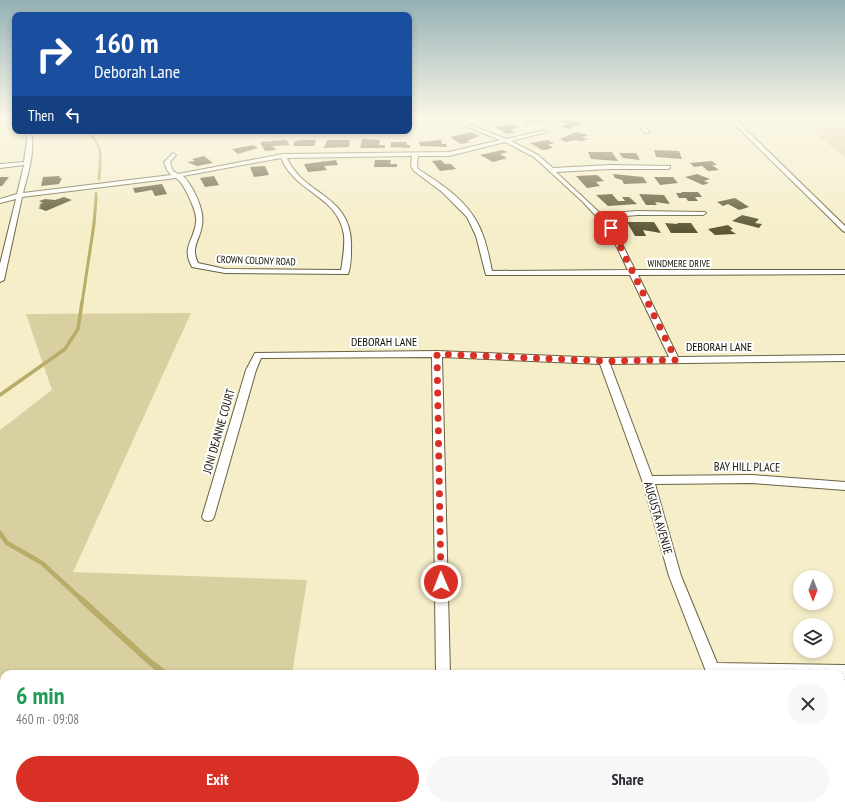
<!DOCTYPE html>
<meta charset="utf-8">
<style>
body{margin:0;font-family:"PT Sans Narrow",sans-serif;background:#f7f7f7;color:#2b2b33;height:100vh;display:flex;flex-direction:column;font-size:15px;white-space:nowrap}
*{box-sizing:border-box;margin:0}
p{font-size:13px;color:#7c7c81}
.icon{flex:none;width:22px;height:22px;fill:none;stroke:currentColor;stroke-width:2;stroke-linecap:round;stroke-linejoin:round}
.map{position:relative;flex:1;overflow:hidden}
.sheet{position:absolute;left:0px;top:670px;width:845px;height:140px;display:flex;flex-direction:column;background:#fff;border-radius:12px 12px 0 0;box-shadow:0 2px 6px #0003}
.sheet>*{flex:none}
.top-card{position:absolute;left:12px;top:12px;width:400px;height:122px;border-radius:8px;box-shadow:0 2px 6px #0003;background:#1a4fa0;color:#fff;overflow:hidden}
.needle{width:26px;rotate:180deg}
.tools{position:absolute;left:793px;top:570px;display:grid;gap:8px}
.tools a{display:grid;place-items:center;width:40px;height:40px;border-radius:50%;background:#fff;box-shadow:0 2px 6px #0003;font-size:20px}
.pin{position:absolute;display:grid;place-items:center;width:34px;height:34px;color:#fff;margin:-17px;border-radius:8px;box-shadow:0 2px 6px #0006}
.me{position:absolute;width:44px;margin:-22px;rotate:359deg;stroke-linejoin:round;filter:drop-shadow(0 0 3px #0008)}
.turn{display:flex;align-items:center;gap:14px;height:84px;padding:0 16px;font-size:18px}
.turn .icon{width:52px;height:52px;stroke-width:2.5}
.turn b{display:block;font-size:28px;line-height:34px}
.then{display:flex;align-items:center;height:38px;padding:0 16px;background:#0003;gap:8px;font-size:15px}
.round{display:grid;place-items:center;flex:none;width:42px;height:42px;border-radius:21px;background:#f7f7f7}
.overview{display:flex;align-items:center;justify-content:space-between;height:68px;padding:0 16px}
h1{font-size:24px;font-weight:800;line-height:30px;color:#1e9e55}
.cta{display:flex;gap:8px;margin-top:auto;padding:8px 16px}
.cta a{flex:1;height:46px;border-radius:24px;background:#d93025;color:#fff;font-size:16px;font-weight:800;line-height:46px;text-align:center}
.cta a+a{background:#f7f7f7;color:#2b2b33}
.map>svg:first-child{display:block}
.green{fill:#d8d0a1}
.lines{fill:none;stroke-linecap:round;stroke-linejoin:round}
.stream-far4{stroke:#b9ac69;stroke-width:2.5}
.stream-far3{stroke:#b9ac69;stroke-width:3}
.stream-far2{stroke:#b9ac69;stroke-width:3.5}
.stream-far1{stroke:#b9ac69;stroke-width:4.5}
.stream{stroke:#b9ac69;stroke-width:6}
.building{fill:#5b5535}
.street-casing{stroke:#696342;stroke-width:2}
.street{fill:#fff;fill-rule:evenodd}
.route{stroke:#d93025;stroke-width:7;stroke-dasharray:0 12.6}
.labels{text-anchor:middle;stroke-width:4;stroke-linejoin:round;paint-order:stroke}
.far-street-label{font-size:10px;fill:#141205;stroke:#fff}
.street-label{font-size:12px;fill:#141205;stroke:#fff}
</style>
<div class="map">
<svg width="845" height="810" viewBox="0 0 845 810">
<rect width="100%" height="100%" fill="#f5eec9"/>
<path class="green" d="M797 119H845V157Z
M191 313 73 572 307 580 292 674H4V806H272L271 810H0V430L52 390 26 314Z"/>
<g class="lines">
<path class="stream-far4" d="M87 131C105 147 100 158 99 179
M96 200V193"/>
<path class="stream-far3" d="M82 303 94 224 96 199"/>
<path class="stream-far2" d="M0 395 65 349 78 329 82 302"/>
<path class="stream-far1" d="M0 533 7 543 42 563 82 600"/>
<path class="stream" d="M81 599 151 663 166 674
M354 806 358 810"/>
</g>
<path class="building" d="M524 119H545L547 121 526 124Z
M565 119H572L570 120 584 123 568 129 561 126 568 124 558 121Z
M511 124 519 127 510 130 515 132 508 134 494 127Z
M471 132 480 136 467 141 470 142 461 144 450 137Z
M576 132 588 135 582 138 588 139 583 141 574 140 566 142 560 139Z
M362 139 380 140 379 145H385V148H360Z
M286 140 290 145 271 146 274 147 276 150 265 151 260 142Z
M304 140H316L314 146H293L295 141Z
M327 140H350L349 147 324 148Z
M441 140 442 144H446L447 147 420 146 419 142Z
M548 140 554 144H548L553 148H549L551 149 542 150 530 143Z
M391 142H407V145H410V148L390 147Z
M253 145 258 148 238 154 232 149Z
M502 150 508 152 500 154 507 158 493 162 480 155Z
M654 150 679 151 682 159 656 157Z
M588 152H612L618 161 591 159Z
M619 153H636L640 160 623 158Z
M204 156 213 163 197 166 187 162 195 161 192 159Z
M336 160 338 165 324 166 327 170 308 172 304 164Z
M375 160H391L390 164H397V167H374Z
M441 160 445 164H451L456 169 440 171 432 161Z
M712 161 717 165H712L719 170 708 171 702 166 694 167 690 163Z
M265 166 269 175 254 177 250 167Z
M613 174 643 177 647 183 624 184 622 180 615 178Z
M697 174 710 179 704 181 709 183 703 185 685 177Z
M597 175 604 181 596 182 600 186 587 188 576 176Z
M60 176 59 178H62L59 184 41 186 43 177Z
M214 176 219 185 205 187 200 178Z
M0 177H9L2 186H0Z
M654 177H673L678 183 660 185Z
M162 184 167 194 155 196 152 190 135 193 133 188Z
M681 192H698L702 197H695L698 201H688L686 198H679L676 193H682Z
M612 194 618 201H625L622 197H629L637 204 608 206 596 195Z
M639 194 664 195 670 204 655 202 657 205H646Z
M64 197 72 200 46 211 38 208 41 207 39 206 41 205 39 204 43 203 39 201 45 199 55 200Z
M735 198 749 207 739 210 728 204 723 206 717 202Z
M742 215 759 219 755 223 762 224 759 228 732 221Z
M627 222H654L661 233 643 230 646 236H635Z
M665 223 678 224 677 223H691L698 233H671Z
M728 225 733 229 730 230 736 234 715 235 708 229Z"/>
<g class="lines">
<defs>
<path id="street" d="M448 119H456L506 139 547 130V132L511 141 538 155 553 168 610 165 670 166V168L668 169H610L556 172 601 214 637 211 705 212 706 213 703 215H637L605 218 614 228 635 270H845V274L638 275 678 357 845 355V361L610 364 652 476 752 475 845 482V490L752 483 655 484 681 576 717 663 845 665V679H841V674H707L669 576 642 480 600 364 442 357 450 674H436L432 357 261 358 256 370 214 517 212 520 208 521 204 520 202 517 246 370 255 353 437 351 604 358 669 357 630 275H486L476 236 467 217 442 192 414 171 411 166 412 156 287 158C304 197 354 194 351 249 351 257 351 267 348 274L225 273 192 267C181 247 194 241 196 222 197 213 192 204 188 195 185 189 182 182 176 178L22 197 4 280 0 282V264L16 199 0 203V199L17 194 24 165 0 168V164L24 162 27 139 26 131H30C37 147 27 177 23 193L171 175 167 170 164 162 173 153 176 155 170 162 173 171 178 174 283 154 449 152 500 140ZM505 142 534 157 583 202 608 229 628 270 492 271C489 256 486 240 479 226 467 200 441 184 418 169L417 166 418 156H449ZM281 158C296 194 338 195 344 235 345 247 343 258 341 270L225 269 198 263C190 246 200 241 202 225 205 210 193 186 183 176Z
M635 119H641L649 133H645Z
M729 119H735L845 226V232L843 231Z
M437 806H453V810H437Z
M753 806H769L770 810H754Z"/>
</defs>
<use href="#street" class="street-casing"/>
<use href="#street" class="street"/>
</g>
<linearGradient id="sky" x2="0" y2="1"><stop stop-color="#95b1b5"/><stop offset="0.51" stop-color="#faf7e7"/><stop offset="1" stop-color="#faf7e7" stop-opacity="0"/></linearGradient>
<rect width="845" height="232" fill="url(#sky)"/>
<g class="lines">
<path class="route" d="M441 582 437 354 604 361 676 360 611 228"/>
</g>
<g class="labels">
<g class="far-street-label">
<text transform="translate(256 260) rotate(2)" y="4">CROWN COLONY ROAD</text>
<text x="679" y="267">WINDMERE DRIVE</text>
</g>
<g class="street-label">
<text x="384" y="346">DEBORAH LANE</text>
<text x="719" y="351">DEBORAH LANE</text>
<text transform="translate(219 431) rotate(-74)" y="4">JONI DEANNE COURT</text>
<text transform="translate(747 467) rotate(1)" y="4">BAY HILL PLACE</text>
<text transform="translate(658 518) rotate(74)" y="4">AUGUSTA AVENUE</text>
</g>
</g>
</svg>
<div class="tools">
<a><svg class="needle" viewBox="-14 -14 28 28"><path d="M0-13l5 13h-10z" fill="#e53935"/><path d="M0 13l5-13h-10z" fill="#7c7c81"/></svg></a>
<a><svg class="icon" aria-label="layers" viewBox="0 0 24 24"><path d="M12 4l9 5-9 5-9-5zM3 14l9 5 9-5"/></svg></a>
</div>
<div class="pin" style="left:611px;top:228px;background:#d93025"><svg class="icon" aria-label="arrive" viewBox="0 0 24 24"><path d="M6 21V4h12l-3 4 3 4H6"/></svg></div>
<svg class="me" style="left:441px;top:582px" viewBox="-20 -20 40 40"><circle r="17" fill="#d93025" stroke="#fff" stroke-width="3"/><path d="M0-11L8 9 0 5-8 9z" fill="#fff"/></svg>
<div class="top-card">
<div class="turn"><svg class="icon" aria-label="right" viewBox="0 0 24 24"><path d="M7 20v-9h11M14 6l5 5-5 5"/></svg><div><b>160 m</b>Deborah Lane</div></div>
<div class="then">Then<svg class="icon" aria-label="left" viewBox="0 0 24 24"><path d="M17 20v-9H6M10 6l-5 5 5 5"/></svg></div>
</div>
<section class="sheet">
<div class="overview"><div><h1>6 min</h1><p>460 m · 09:08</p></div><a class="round"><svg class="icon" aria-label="close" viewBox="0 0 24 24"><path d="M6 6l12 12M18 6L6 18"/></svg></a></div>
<div class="cta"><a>Exit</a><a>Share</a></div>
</section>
</div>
